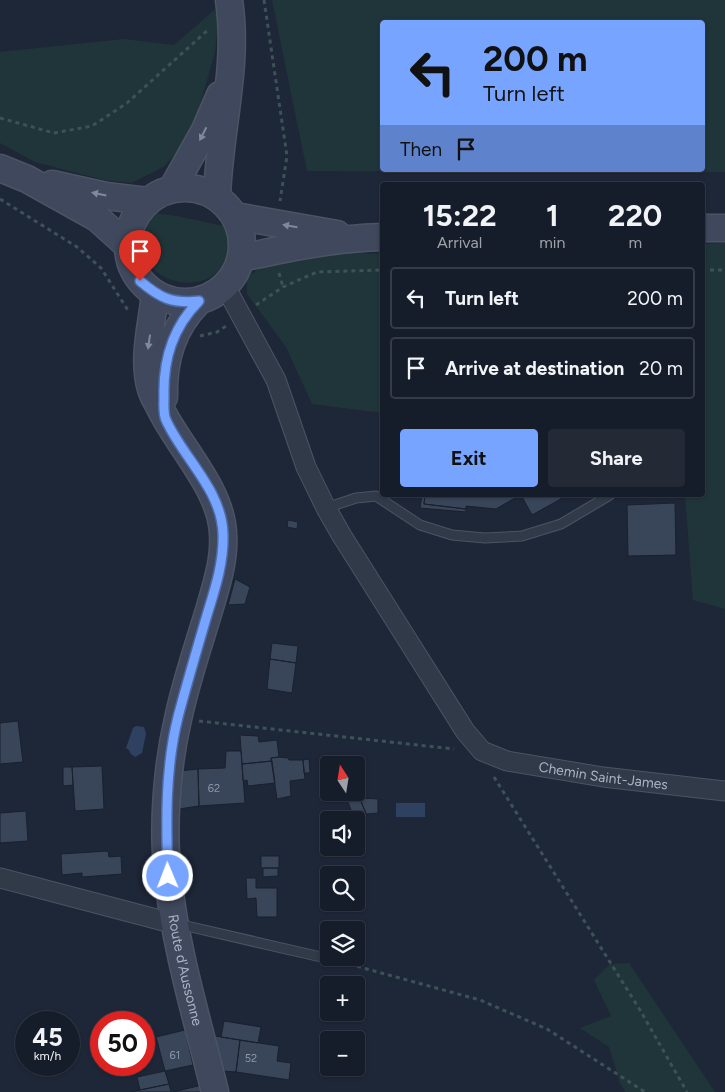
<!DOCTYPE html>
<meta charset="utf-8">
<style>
body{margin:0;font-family:Figtree,sans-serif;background:#232a36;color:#f1f3f6;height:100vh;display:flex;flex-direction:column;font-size:19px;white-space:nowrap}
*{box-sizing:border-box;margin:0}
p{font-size:16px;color:#9ea2a8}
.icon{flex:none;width:28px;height:28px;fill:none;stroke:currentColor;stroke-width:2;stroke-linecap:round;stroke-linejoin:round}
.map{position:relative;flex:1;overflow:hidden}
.details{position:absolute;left:380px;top:182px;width:325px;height:315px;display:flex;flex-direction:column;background:#161d2a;border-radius:5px;box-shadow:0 1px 4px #0004,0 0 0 1px #353b47}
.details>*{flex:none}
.banner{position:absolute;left:380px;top:20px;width:325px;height:152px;border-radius:5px;box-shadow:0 1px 4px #0004,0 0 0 1px #353b47;background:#76a4ff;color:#111;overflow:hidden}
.needle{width:32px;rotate:348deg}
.controls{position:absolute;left:320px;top:756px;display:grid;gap:10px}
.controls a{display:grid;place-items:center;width:45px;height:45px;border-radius:5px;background:#161d2a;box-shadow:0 1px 4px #0004,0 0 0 1px #353b47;font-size:25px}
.speed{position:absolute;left:15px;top:1011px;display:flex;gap:10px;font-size:25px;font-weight:700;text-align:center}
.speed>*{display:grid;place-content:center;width:65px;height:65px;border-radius:50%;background:#161d2a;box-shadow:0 1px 4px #0004,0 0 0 1px #353b47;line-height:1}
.speed small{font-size:12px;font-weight:400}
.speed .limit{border:8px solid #d22;background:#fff;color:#111}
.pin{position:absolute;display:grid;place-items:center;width:42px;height:42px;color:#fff;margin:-51px -21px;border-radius:50% 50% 50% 0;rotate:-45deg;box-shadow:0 0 5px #0007}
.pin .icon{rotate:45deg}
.me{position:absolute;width:55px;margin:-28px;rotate:359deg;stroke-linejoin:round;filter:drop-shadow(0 0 4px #0008)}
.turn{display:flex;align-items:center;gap:18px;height:105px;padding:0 20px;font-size:22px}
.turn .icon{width:65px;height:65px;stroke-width:2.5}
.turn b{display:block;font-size:35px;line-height:42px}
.then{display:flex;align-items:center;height:48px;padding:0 20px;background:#0003;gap:10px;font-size:19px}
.eta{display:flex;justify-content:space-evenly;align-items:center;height:85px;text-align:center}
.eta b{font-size:30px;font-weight:700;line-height:35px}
.cta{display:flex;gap:10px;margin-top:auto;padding:10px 20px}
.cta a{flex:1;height:58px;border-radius:5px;background:#76a4ff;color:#111;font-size:20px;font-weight:700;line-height:58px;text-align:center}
.cta a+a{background:#232a36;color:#f1f3f6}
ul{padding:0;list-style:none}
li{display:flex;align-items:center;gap:15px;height:62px;margin:0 10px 8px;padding:0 10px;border:2px solid #353b47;border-radius:5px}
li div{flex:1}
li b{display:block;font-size:19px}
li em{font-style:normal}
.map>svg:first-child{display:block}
.green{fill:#203539;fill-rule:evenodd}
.water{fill:#2f4161}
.building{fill:#394559;stroke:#19212f}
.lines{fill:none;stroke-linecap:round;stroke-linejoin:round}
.service-casing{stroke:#4c5464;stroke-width:11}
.minor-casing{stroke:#4c5464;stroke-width:21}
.secondary-casing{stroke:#4c5464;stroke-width:29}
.path{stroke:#3d5256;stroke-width:3;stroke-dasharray:4 4;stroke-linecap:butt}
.service{stroke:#313a48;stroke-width:9}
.minor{stroke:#313a48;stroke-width:19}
.secondary{stroke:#3f485c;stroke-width:26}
.oneway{fill:#80899c}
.route-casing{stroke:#4d6ba6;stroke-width:12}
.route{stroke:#76a4ff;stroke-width:9}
.labels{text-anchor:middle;stroke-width:4;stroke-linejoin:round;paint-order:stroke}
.number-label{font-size:11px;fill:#8e98ab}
.street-label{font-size:14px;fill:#abb4c6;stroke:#171f2c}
</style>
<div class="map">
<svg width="725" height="1092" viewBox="0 0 725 1092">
<rect width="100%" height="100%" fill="#1e2738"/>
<path class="green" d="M272 0H725V172L307 171ZM382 22H702V170H382Z
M220 5 215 52 190 140 163 167 132 183 104 180 35 162 0 143V52L124 39 174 45Z
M153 213 177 216 228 227C244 314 107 291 153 213Z
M725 243V609L693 600 685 495H702L703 244Z
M336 252 382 254V413L312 404 286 347 247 294V278L263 265Z
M629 963 715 1092H625L620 1083 609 1047 580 1028 611 1016 594 980 610 964Z"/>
<path class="water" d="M136 726 144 727 146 734 142 753 135 757 131 754 129 750 126 748 133 728Z
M396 803H425V817H396Z"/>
<path class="building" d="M422 495H425L424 504 466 509V512L420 508Z
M425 495H520L496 509 466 506V509L424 504Z
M521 495H568L532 515Z
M675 503 676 555 628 556 627 505Z
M288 520 298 522 297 529 287 527Z
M235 579 250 587 245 604 228 605Z
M272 643 298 646 296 663 270 659Z
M270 659 296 663 292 693 267 689Z
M18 721 23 762 0 764V723Z
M240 735 258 736 259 742 277 740 279 757 271 758 272 761 242 764Z
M226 751H241L245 803 199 806 198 769 225 768Z
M279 757 288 758 289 760H303L305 779 290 781 291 796 277 799 271 758Z
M309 759 310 773H304L303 760Z
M272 761 275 783 248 786 247 780 243 781 242 764Z
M102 766 104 809 75 811 72 767Z
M63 767H72L73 785 63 786Z
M198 769 199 806 179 809 180 771Z
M357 792 367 816 356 820H355L346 797Z
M360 798 378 799V813L366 814Z
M26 811 28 841 0 843V813Z
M108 851 109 857 121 856 122 874 82 877V873L62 875 61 854Z
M261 856H279V868H261Z
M263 868H278V876L263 877Z
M246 878H256V888H277V917H257L256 898 247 899Z
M224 1021 261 1027 258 1043 221 1037Z
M185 1030 193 1065 165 1071 156 1037Z
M215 1036 240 1040 236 1072 223 1071Z
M240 1040 279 1046 277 1061 291 1063 289 1080 236 1072Z
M165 1071 169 1084 140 1090 137 1077Z
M169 1084 171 1092H131L140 1090Z
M203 1085 205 1092H173L198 1086Z"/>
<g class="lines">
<defs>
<path id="service" d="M326 508 356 498 376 496 420 525 452 535 485 538 522 536 561 524 610 495
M178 924 321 957"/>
<g id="minor">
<path id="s1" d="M225 286 276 380 306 467 326 508 342 536 465 731 482 751 507 761 603 777 725 791"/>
<path d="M0 878 175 924"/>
</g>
<g id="secondary">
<path d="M0 168 27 179 97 218 127 245"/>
<path d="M52 184 106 196 147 201"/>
<circle cx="185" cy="245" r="57"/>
<path d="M172 189 205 130 220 95"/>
<path d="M217 197C219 131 239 66 229 0"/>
<path d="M235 216 337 234"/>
<path d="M702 228H725"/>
<path d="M241 258C287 248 335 238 382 237"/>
<path id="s2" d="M155 294C152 324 142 359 151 389 153 396 157 402 160 408 179 447 221 489 223 533 225 558 217 583 210 607 199 644 186 681 178 719 167 766 162 828 168 876 175 948 198 1022 215 1092"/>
<path d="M164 397C163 360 172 328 199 301"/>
</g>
</defs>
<use href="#service" class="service-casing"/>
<use href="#minor" class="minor-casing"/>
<use href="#secondary" class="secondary-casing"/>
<path class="path" d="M264 0 287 156 280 201
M0 118 54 133 92 126 127 103 209 29
M0 199 77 247 101 268 129 312
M702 270H725
M279 273 283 287
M256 305 283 287 317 272 382 270
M200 336 217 332 226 326
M199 721 454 749
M494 777 640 1010 687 1092
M334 960 480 1000 547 1029 645 1092"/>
<use href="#service" class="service"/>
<use href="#minor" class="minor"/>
<use href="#secondary" class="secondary"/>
</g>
<defs><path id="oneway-solid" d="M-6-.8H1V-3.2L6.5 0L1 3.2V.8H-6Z" transform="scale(1.25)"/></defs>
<g class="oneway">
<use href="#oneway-solid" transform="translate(203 134) rotate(117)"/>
<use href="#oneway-solid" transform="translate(99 194) rotate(-168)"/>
<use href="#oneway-solid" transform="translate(290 226) rotate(-170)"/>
<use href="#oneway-solid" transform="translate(149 342) rotate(98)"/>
</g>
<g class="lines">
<defs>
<path id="route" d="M140 281C160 298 172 304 199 301 172 328 163 360 164 397 164 404 163 414 166 420 183 458 222 490 223 534 224 562 215 589 207 615 197 649 187 683 178 717 165 769 166 823 168 876"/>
</defs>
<use href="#route" class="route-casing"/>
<use href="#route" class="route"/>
</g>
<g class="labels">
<g class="number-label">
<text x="214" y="792">62</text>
<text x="175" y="1059">61</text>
<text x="251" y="1062">52</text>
</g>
<g class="street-label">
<text dy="5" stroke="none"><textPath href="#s1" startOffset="658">Chemin Saint-James</textPath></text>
<text dy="5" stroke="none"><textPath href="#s2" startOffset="704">Route d'Aussonne</textPath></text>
</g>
</g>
</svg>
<div class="controls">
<a><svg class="needle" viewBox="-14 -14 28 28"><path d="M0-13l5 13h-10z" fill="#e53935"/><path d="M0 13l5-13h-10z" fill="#9ea2a8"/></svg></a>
<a><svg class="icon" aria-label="sound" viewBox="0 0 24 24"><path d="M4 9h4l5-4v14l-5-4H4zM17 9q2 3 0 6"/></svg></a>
<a><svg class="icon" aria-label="search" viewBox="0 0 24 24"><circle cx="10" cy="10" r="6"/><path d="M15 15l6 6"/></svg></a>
<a><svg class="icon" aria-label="layers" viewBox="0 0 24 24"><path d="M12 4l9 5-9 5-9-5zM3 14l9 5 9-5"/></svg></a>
<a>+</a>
<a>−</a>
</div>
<div class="speed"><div>45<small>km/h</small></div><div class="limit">50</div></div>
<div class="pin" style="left:140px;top:281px;background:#d93025"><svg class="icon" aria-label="arrive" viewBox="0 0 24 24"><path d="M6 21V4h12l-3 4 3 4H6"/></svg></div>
<svg class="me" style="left:168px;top:876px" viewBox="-20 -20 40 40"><circle r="17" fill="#76a4ff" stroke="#fff" stroke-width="3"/><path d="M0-11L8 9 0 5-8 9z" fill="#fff"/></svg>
<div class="banner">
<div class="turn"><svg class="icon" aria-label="left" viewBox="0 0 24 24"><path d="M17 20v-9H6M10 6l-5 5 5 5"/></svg><div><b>200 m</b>Turn left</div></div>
<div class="then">Then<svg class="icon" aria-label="arrive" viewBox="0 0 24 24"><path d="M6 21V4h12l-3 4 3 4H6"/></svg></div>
</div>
<section class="details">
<div class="eta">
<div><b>15:22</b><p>Arrival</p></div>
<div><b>1</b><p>min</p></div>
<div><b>220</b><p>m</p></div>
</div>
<ul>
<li><svg class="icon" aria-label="left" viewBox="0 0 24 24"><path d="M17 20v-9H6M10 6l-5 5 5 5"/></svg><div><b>Turn left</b></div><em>200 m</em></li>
<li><svg class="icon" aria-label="arrive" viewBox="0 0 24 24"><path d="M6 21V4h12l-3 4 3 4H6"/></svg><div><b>Arrive at destination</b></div><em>20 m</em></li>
</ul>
<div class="cta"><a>Exit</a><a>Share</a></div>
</section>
</div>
